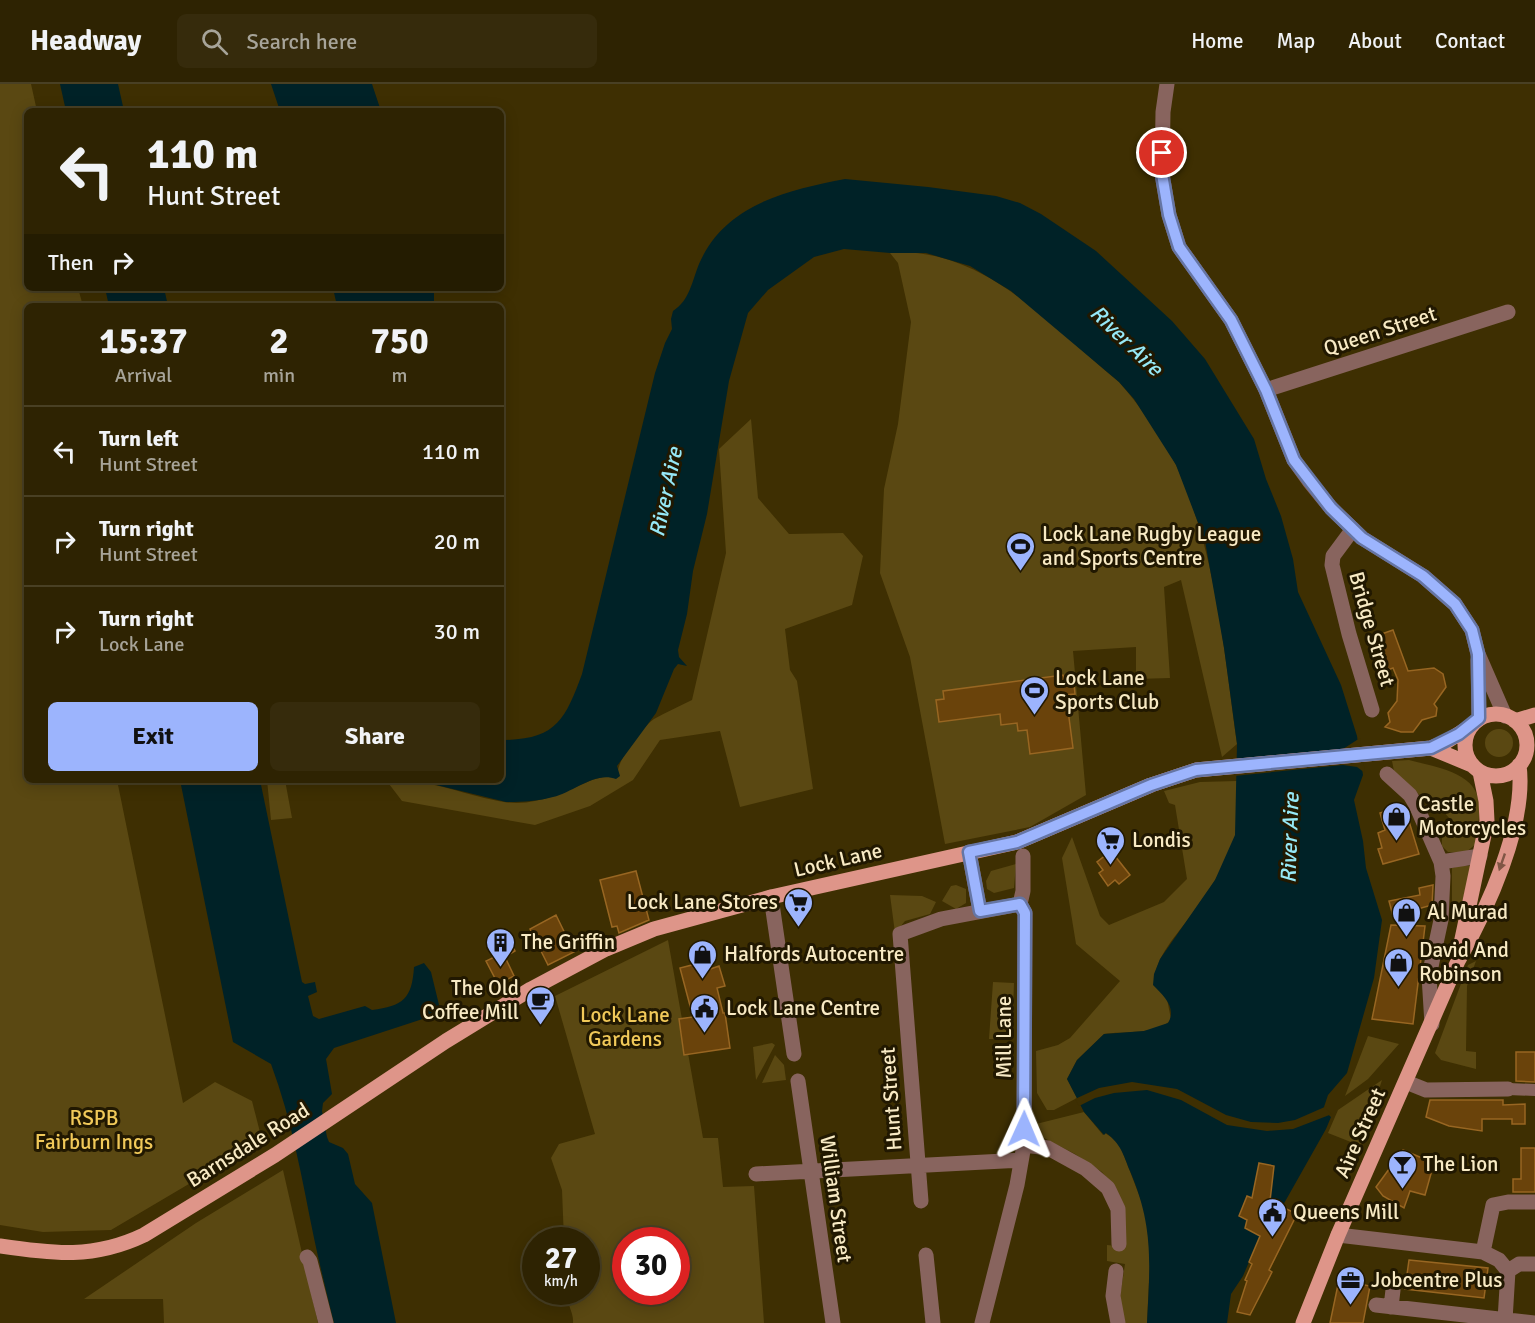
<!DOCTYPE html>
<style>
body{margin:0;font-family:Signika,sans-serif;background:#362b0c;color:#f1f3f6;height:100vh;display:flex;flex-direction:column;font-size:22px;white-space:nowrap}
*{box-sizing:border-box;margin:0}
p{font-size:20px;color:#a7a499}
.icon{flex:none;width:33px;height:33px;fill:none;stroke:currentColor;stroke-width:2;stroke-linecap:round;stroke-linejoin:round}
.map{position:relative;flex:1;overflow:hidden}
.panel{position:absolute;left:24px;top:219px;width:480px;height:480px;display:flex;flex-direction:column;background:#2e2302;border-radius:9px;box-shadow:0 3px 15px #0003,0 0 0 2px #494024}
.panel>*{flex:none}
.banner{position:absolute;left:24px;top:24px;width:480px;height:183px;border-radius:9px;box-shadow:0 3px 15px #0003,0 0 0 2px #494024;background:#2e2302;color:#f1f3f6;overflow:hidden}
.speed{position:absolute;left:522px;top:1143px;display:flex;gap:12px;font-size:30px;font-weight:700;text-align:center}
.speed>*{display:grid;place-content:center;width:78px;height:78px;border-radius:50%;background:#2e2302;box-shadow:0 3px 15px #0003,0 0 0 2px #494024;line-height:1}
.speed small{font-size:15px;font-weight:400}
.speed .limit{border:9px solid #d22;background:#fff;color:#111}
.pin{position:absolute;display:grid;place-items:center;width:51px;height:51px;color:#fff;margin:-26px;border:3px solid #fff;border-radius:50%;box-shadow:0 2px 6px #0007}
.me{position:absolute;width:66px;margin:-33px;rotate:1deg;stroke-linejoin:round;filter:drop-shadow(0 0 4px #0008)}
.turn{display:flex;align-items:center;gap:21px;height:126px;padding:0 24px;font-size:27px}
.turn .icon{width:78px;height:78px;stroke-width:2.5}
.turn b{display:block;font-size:42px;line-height:51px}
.then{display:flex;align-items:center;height:57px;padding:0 24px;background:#0003;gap:12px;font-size:22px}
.eta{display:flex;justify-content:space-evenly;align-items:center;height:102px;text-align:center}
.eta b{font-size:36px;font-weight:800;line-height:42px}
.action{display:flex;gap:12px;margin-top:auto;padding:12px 24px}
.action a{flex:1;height:69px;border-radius:9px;background:#9cb4fd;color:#111;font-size:24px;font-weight:800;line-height:69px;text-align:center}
.action a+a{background:#362b0c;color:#f1f3f6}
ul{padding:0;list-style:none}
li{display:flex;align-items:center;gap:18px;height:90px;padding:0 24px;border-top:2px solid #494024}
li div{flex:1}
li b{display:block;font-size:22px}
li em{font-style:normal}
header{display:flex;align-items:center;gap:36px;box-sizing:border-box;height:84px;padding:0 30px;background:#2e2302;border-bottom:2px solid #494024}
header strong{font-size:28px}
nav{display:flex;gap:33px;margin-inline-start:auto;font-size:21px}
.search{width:420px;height:54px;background:#362b0c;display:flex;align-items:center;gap:15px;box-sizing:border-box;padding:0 21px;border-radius:9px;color:#a7a499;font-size:22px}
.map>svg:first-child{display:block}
.green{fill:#5a4812;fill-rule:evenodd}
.water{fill:#002227}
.pier{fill:#3e2f02}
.building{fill:#6a430b;stroke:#986622;stroke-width:1.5}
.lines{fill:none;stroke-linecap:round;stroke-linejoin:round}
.pedestrian{stroke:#88645e;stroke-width:12}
.minor{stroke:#88645e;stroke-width:15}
.tertiary{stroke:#88645e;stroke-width:15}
.primary{stroke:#de9589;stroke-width:15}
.oneway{fill:#805645}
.route-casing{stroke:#6575a4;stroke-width:15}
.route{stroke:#9cb4fd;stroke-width:10}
.labels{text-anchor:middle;stroke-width:6;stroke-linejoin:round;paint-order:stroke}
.street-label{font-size:21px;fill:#f8eac4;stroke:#211801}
.poi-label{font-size:21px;fill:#f8eac4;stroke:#211801;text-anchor:start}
.park-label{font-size:21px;fill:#f1c959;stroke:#211801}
.water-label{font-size:22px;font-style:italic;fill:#96e8f6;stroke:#211801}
</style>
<header>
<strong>Headway</strong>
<div class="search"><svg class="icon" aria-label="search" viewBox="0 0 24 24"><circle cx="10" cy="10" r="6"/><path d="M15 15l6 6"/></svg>Search here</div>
<nav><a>Home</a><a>Map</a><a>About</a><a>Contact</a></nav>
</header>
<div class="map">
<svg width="1535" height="1239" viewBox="0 0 1535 1239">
<rect width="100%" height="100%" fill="#3e2f02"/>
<path class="green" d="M0 0H31L37 27H27V204H78L83 222H27V696H117L183 1019 215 998 252 1017 263 1060 199 1094 111 1146 43 1148 0 1141Z
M902 168C992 170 1054 245 1119 298 1139 321 1163 353 1176 381 1216 468 1224 566 1237 660L1222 673 1181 496 1164 503 1170 594 1136 595V563L1073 567 1086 711 1030 743 945 760 910 573 880 489 884 405 898 340 911 238 898 179 890 169Z
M751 335 758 414 789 450 843 449 863 472 852 521 785 545 790 586 797 597 813 705 740 723 720 647 660 656 633 696 590 722 535 741 402 717 386 696H390L396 701V696C433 696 467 712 504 718 535 723 564 708 592 696 601 693 609 693 618 688 617 677 644 641 654 635 666 628 680 622 692 616L726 469 719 365Z
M1485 659a14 14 0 1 1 28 0a14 14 0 1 1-28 0Z
M1409 676C1435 683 1478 688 1479 721 1480 734 1477 747 1476 760L1465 769 1448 768 1442 762V753L1451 736 1433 716 1424 715 1394 687 1392 677Z
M267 696H285L292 734 271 736Z
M1237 697C1237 715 1239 736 1235 753 1227 781 1209 806 1192 830 1177 851 1154 873 1154 901L1167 915 1171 935C1161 951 1121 947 1104 950L1077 976 1067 995 1077 1014 1054 1026H1047L1037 1009 1036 967 1058 961 1070 954 1120 897 1076 860 1062 774 1072 753 1100 832 1109 841 1164 818 1187 795 1175 721 1169 719 1164 707 1200 698Z
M1016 780 1014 804 994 809 987 805 986 797 991 787Z
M1459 782H1472L1460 825H1452V784Z
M956 801 966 805V819L956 825 942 817 951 802Z
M890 811 922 812 936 818 930 830 905 837 895 849Z
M668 856 703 1054H718L723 1103 754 1102 764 1239H573C574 1228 566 1219 566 1208H586V1156H564L562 1106 551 1074 559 1060 595 1050 555 912ZM626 1156H676V1208H626Z
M1476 877 1467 902 1466 967 1476 968V985L1441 976 1435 969 1468 881Z
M993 898 1014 899 1012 955H989Z
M1368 952 1399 960 1368 995 1345 1012Z
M772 959 775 961 756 996 753 963Z
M775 971 784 981 786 996 762 999Z
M1382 996 1361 1062 1328 1049 1338 1026Z
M1084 1028 1103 1051 1105 1049 1117 1057 1121 1064 1146 1129 1150 1173 1147 1239H1121L1119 1220 1125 1180 1107 1177V1161L1125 1163 1116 1106 1102 1088 1075 1070 1044 1054 1032 1041Z
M283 1086 318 1239H164L163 1215H84L196 1139Z"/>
<path class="water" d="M60 0H118L124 27H66Z
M271 0H372L381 27H280Z
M845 95 928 103 996 112 1020 119 1041 130 1096 167 1172 237 1205 275 1254 355 1266 395 1281 432 1293 475 1298 508 1341 601 1357 652 1363 691 1354 716 1363 757 1366 784 1382 836 1374 894 1347 989 1328 1011 1323 1026 1331 1033 1326 1045 1282 1123 1270 1117 1274 1082 1259 1079 1252 1114 1240 1132 1247 1136 1246 1145 1260 1152 1243 1192 1231 1210 1227 1239H1147C1150 1180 1154 1143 1130 1087 1123 1070 1121 1060 1106 1049L1104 1051 1084 1028 1067 995 1077 976 1104 950 1144 947 1168 939C1177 924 1164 912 1153 901L1154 890 1160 875 1215 796 1235 751 1237 660 1224 564 1205 457 1176 381 1134 315 1119 298 1011 207 970 182 926 169H890L844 165 814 173 768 206 748 229 729 297 707 430 693 487 687 530 678 566 679 573 687 582 678 580 674 585 656 629 617 682 620 692 616 695C595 687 574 708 553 713 539 717 521 718 506 718L416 696H501V656C556 656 565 636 582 590L655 289 665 259 672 245 671 235 673 227C690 216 692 197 699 180 725 120 788 106 845 95Z
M105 204H164L168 222H109Z
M333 204H434V222H337Z
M180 696H260L302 898 305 900 315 898 317 908 308 912 313 932 319 935 365 922 372 926C403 922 412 915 414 883L424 879 431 888 441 929 334 964 326 975 332 1010 323 1019 322 1027 327 1053 329 1058 343 1064 348 1070 355 1100 372 1119 396 1239H334C327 1211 320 1182 314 1154 302 1095 292 1036 271 980L233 958Z"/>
<path class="pier" d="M1360 654 1365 689 1357 683 1343 681 1234 692V675L1343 665Z
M1132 998 1177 1005 1226 1031 1251 1038 1278 1039 1295 1036 1327 1022 1326 1025 1332 1030 1293 1045 1267 1047 1227 1041 1181 1016 1147 1006 1114 1009 1095 1014 1079 1022 1075 1015 1099 1004Z"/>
<path class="building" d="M1393 546 1408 587 1434 584 1443 590 1446 603 1434 620 1437 624 1436 632 1422 636 1413 648H1401L1385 643 1390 638 1388 629 1397 617 1398 596 1393 584 1385 587 1373 553Z
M1063 591 1064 594 1073 592 1075 610 1066 611 1073 664 1030 670 1027 646 1018 647 1017 639 1001 641 1000 630 939 638 936 616 944 615 943 607Z
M1404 721 1419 770 1383 780 1378 765 1382 764 1378 749 1385 746 1380 729Z
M1111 767 1130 791 1119 800 1115 796 1108 802 1099 789 1103 786 1097 778Z
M636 787 649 836 619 849 617 842 612 843 600 796Z
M1433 801 1432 821 1393 832 1389 817 1420 811 1419 804Z
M556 831 574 868 548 881 530 845Z
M1391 841 1425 842 1413 940 1372 935Z
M510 857 515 867 505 873 514 892 498 900 486 877 503 869 499 862Z
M696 880 699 889 719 882 725 902 717 904 723 929H725L730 964 684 971 679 935 693 933 680 884Z
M1516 968H1535V998L1516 997Z
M1430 1016H1503V1021L1525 1020V1040H1512V1035H1482V1047L1449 1042 1426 1033Z
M1521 1064H1535V1108H1513V1095H1521Z
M1403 1066 1434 1079 1425 1111 1410 1107 1404 1124 1383 1112 1376 1103Z
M1259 1079 1274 1082 1270 1117 1297 1130 1269 1186 1272 1188 1250 1231 1237 1228 1247 1197 1245 1196 1252 1180 1249 1178 1260 1152 1245 1144 1247 1136 1239 1132 1247 1112 1252 1114Z
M1409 1176 1488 1184 1484 1214 1405 1205Z
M1339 1196 1370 1202 1363 1239H1330Z"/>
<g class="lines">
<path class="pedestrian" d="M1508 1005 1535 1006"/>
<path class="minor" d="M1266 306 1508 228
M1353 445 1333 472 1332 481 1349 550 1372 626
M1387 690 1410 711 1416 721 1441 778 1443 792 1441 836 1429 892 1432 940
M969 768 980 827
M1441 778 1480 772
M771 813 794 970
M798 997 833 1239
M1406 998 1426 1006 1508 1005
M1024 1061 1048 1064 1086 1085 1108 1104 1118 1125 1119 1160
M756 1090 1021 1076
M921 1117 900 850 941 835 1020 820
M1338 1151 1483 1168 1499 1176 1508 1187 1519 1180H1535
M1483 1168 1493 1121 1508 1118H1535
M926 1171 933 1239
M307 1173 310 1177 326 1239
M1116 1187 1113 1212 1118 1239
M1376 1221 1535 1239
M1391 1223 1393 1206
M1505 1236 1508 1187
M982 1239 1017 1101 1024 1061 1025 829 1020 820 1023 807V772"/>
<path class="tertiary" d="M1167 0 1163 28 1162 90 1169 131 1179 163 1231 236 1266 306 1294 376 1309 397 1331 424 1362 454 1423 492 1455 520 1472 546 1478 570 1505 632
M1478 576 1479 635"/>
<path class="primary" d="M1465 661a31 31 0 1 1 62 0a31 31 0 1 1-62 0Z
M1515 637 1535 631
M1431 664 1472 681
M1459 869 1487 737 1486 717 1480 688
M0 1162C53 1170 94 1175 144 1151L275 1071 446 957 531 905 606 865 654 845 771 813 1017 758 1151 701 1196 686 1431 664 1446 658 1471 642
M1303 1239 1338 1151 1458 877C1487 826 1527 740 1519 681"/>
</g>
<defs><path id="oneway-solid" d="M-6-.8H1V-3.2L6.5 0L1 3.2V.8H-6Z" transform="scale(1.5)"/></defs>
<use class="oneway" href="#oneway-solid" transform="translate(1502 778) rotate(109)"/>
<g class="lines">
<defs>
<path id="route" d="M1024 1045 1025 829 1020 820 980 827 969 768 1017 758 1151 701 1196 686 1431 664 1459 650 1479 634 1478 570 1472 546 1455 520 1423 492 1362 454 1331 424 1294 376 1266 306 1231 236 1179 163 1169 131 1162 90V69"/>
</defs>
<use href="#route" class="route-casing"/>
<use href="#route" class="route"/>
</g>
<defs>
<symbol id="stadium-pin" viewBox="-11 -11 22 30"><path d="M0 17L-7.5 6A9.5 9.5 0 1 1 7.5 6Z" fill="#9cb4fd" stroke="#211801"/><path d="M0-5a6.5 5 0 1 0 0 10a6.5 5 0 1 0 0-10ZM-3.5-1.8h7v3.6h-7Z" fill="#111"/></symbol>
<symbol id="shop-pin" viewBox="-11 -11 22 30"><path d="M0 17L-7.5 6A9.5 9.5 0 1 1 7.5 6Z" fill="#9cb4fd" stroke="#211801"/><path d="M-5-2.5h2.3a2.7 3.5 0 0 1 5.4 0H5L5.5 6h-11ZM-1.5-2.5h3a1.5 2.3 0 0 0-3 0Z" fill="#111"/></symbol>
<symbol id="supermarket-pin" viewBox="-11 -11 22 30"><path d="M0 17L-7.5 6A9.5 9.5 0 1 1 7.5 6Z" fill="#9cb4fd" stroke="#211801"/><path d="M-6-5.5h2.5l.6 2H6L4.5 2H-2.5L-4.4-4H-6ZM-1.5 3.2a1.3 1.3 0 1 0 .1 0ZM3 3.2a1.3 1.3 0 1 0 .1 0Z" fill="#111"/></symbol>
<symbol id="building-pin" viewBox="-11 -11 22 30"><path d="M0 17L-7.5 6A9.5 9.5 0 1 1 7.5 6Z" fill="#9cb4fd" stroke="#211801"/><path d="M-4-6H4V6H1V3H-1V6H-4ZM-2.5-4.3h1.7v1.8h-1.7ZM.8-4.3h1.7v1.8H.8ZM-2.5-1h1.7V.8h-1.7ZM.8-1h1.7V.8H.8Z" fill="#111"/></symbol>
<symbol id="cafe-pin" viewBox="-11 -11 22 30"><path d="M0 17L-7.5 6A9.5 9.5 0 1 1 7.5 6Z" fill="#9cb4fd" stroke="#211801"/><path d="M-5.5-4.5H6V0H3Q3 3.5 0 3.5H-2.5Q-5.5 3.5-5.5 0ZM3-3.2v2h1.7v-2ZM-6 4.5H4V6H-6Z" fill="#111"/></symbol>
<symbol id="civic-pin" viewBox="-11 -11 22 30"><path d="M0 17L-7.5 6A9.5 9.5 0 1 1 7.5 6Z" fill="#9cb4fd" stroke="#211801"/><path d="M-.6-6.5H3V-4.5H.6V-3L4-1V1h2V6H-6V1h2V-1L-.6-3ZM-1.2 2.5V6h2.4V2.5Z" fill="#111"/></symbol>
<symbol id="bar-pin" viewBox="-11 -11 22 30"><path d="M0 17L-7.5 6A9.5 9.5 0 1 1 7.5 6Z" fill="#9cb4fd" stroke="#211801"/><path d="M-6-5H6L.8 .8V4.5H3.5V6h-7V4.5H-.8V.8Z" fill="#111"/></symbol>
<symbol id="office-pin" viewBox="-11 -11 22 30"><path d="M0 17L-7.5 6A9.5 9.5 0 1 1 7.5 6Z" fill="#9cb4fd" stroke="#211801"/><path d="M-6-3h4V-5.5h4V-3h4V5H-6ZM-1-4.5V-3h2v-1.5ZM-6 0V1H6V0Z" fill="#111"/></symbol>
</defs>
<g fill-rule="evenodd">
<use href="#stadium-pin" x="1004" y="446" width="33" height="45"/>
<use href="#stadium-pin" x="1018" y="590" width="33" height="45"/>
<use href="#shop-pin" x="1380" y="716" width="33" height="45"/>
<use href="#supermarket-pin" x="1094" y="740" width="33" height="45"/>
<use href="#supermarket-pin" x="782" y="802" width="33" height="45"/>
<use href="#shop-pin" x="1390" y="812" width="33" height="45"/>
<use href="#building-pin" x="484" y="842" width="33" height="45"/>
<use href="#shop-pin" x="686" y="854" width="33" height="45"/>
<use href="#shop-pin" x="1382" y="862" width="33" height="45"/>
<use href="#cafe-pin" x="524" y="900" width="33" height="45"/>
<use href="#civic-pin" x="688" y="908" width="33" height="45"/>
<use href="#bar-pin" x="1386" y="1064" width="33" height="45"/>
<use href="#civic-pin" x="1256" y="1112" width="33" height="45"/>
<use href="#office-pin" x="1334" y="1180" width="33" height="45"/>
</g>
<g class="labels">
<g class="street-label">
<text transform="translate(1380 247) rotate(-18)" y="7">Queen Street</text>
<text transform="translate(1372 545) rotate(74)" y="7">Bridge Street</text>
<text transform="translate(838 776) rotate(-13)" y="7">Lock Lane</text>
<text transform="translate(1004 953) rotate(-90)" y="7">Mill Lane</text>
<text transform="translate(891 1015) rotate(-94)" y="7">Hunt Street</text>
<text transform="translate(1360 1049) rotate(-66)" y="7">Aire Street</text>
<text transform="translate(248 1061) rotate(-32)" y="7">Barnsdale Road</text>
<text transform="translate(836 1115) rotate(82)" y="7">William Street</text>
</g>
<g class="poi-label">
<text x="1042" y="457">Lock Lane Rugby League<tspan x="1042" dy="24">and Sports Centre</tspan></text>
<text x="1055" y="601">Lock Lane<tspan x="1055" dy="24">Sports Club</tspan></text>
<text x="1418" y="727">Castle<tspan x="1418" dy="24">Motorcycles</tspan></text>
<text x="1132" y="763">Londis</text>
<text x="778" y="825" text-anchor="end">Lock Lane Stores</text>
<text x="1427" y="835">Al Murad</text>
<text x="521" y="865">The Griffin</text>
<text x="1419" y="873">David And<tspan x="1419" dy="24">Robinson</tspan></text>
<text x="724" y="877">Halfords Autocentre</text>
<text x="519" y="911" text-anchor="end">The Old<tspan x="519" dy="24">Coffee Mill</tspan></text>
<text x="726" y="931">Lock Lane Centre</text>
<text x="1423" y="1087">The Lion</text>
<text x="1293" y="1135">Queens Mill</text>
<text x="1371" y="1203">Jobcentre Plus</text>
</g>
<g class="park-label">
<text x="625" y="938">Lock Lane<tspan x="625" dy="24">Gardens</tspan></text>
<text x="94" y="1041">RSPB<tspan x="94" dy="24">Fairburn Ings</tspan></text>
</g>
<g class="water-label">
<text transform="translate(1127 256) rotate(44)" y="8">River Aire</text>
<text transform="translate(665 408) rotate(-78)" y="8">River Aire</text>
<text transform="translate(1289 754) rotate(-88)" y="8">River Aire</text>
</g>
</g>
</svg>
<div class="speed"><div>27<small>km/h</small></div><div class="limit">30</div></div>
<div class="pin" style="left:1162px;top:69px;background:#d93025"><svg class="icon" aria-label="arrive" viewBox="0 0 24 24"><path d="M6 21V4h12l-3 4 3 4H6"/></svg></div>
<svg class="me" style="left:1024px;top:1045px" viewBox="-20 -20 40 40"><path d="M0-17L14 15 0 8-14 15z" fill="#9cb4fd" stroke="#fff" stroke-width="4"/></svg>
<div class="banner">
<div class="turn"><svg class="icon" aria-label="left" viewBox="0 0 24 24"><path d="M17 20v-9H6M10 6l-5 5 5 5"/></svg><div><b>110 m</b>Hunt Street</div></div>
<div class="then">Then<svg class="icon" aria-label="right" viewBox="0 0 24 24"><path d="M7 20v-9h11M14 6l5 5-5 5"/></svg></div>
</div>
<section class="panel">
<div class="eta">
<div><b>15:37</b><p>Arrival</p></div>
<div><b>2</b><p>min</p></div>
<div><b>750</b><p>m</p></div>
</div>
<ul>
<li><svg class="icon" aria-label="left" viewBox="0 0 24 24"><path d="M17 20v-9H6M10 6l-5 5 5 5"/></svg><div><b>Turn left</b><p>Hunt Street</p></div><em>110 m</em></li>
<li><svg class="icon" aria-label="right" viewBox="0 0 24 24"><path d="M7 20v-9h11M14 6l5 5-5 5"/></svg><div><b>Turn right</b><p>Hunt Street</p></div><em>20 m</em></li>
<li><svg class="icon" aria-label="right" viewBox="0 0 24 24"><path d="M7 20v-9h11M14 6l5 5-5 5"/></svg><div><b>Turn right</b><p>Lock Lane</p></div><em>30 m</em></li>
</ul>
<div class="action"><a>Exit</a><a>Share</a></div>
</section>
</div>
